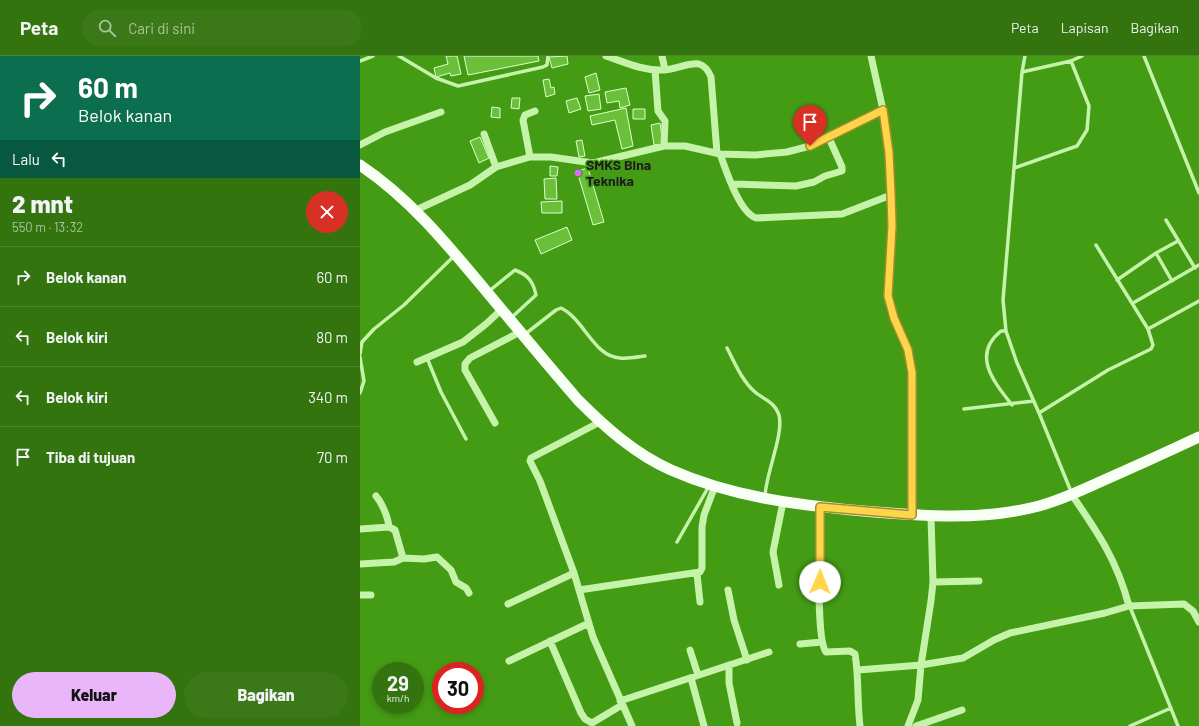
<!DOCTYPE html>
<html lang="id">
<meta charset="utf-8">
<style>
body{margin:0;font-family:Barlow,sans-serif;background:#3b7918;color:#f1f3f6;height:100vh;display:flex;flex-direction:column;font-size:15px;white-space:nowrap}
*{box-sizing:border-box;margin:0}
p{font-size:13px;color:#a9c39e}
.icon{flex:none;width:22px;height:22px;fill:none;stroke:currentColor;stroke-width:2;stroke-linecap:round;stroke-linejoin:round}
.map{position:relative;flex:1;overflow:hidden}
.sheet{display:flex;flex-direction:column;background:#33740f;width:360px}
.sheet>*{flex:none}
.top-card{background:#0b6e4f;color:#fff;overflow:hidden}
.speed{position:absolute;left:12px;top:606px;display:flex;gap:8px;font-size:20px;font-weight:700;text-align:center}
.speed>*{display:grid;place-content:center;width:52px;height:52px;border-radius:50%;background:#33740f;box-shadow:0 2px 6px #0003;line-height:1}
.speed small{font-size:10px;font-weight:400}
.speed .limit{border:6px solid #d22;background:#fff;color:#111}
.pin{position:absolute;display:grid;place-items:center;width:34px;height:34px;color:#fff;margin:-41px -17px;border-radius:50% 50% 50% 0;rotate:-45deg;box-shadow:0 0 4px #0007}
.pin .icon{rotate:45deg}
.me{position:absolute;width:44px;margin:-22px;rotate:1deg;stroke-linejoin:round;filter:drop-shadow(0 0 3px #0008)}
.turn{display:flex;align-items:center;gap:14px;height:84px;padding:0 12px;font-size:18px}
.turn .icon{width:52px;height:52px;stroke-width:2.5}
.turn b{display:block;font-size:28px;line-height:34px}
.then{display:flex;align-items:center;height:38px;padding:0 12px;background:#0003;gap:8px;font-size:15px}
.round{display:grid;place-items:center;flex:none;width:42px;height:42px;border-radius:21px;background:#3b7918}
.head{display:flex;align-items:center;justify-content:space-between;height:68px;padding:0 12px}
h1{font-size:24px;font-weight:800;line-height:30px}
.button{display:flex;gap:8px;margin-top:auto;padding:8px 12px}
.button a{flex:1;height:46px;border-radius:24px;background:#e9b6fa;color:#111;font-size:16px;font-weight:800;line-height:46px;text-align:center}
.button a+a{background:#3b7918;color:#f1f3f6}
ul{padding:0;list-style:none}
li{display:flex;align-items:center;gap:12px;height:60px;padding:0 12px;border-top:1px solid #4e862f}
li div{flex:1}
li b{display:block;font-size:15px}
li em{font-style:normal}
header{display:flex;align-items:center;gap:24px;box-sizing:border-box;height:56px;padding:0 20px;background:#33740f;border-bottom:1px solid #4e862f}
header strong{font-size:19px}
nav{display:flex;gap:22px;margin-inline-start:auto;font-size:14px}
.search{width:280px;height:36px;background:#3b7918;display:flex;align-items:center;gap:10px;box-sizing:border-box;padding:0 14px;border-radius:22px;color:#a9c39e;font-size:15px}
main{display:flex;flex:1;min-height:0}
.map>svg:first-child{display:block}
.building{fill:#6ac038;stroke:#e1fdd1}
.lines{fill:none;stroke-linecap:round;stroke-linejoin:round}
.lane{stroke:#c4f3a9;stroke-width:3.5}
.street{stroke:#c4f3a9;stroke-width:7}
.primary{stroke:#f8fff5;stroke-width:11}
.route-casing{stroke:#a68a30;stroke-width:10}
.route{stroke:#ffd54a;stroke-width:7}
.poi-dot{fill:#e06bff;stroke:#449b14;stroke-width:1.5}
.labels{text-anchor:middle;stroke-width:3;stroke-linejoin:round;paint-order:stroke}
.poi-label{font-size:14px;font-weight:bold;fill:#1d1d1d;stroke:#449b14;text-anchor:start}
</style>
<header>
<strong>Peta</strong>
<div class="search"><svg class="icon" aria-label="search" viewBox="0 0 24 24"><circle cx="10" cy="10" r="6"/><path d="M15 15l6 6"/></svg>Cari di sini</div>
<nav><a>Peta</a><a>Lapisan</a><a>Bagikan</a></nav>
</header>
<main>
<section class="sheet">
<div class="top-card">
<div class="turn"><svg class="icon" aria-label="right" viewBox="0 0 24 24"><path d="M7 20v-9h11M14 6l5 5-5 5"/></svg><div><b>60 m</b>Belok kanan</div></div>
<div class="then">Lalu<svg class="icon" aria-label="left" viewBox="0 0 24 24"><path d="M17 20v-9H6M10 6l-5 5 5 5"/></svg></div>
</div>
<div class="head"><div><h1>2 mnt</h1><p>550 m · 13:32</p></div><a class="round" style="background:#d93025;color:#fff"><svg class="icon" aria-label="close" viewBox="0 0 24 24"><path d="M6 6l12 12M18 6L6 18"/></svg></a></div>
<ul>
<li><svg class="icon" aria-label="right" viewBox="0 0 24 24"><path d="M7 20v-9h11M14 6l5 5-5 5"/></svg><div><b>Belok kanan</b></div><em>60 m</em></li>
<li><svg class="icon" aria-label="left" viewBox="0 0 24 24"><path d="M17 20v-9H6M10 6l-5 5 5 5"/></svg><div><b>Belok kiri</b></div><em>80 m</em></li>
<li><svg class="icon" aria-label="left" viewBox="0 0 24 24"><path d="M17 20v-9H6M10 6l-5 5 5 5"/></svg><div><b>Belok kiri</b></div><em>340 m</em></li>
<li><svg class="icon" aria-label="arrive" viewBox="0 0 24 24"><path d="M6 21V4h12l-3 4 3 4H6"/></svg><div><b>Tiba di tujuan</b></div><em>70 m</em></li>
</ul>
<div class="button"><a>Keluar</a><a>Bagikan</a></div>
</section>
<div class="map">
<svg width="839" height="670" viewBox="0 0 839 670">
<rect width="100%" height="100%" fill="#449b14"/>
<path class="building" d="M86 0H97L101 18 91 20 90 17 76 21 74 12 88 8Z
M104 0H178L179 5 108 19Z
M207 0 208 8 192 12 189 1Z
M236 17 240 34 229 37 225 21Z
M189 23 191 32 194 31 195 38 186 41 183 24Z
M266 32 270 49 260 52 259 45 247 47 245 36Z
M239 38 241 53 228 55 225 40Z
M152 42H160L159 53 151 52Z
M217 42 221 53 209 57 206 45Z
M132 51 140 52V62L131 61Z
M266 52 273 90 262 93 255 64 232 69 230 60Z
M273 53H285V63H273Z
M300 67 303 88 294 89 291 69Z
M120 81 129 102 119 107 110 85Z
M222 84 225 100 219 101 216 85Z
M190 110 198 111 197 120H190Z
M228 112 244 166 233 169 217 115Z
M196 122 197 143H185L184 123Z
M202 145V157H182L181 146Z
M207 171 212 184 181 198 175 184Z"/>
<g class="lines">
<path class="lane" d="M39 0 76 22 98 30 183 11 187 9 188 0
M665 0 662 16 643 244 646 275 657 307 679 357
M784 0 839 137
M0 5 13 0
M662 16 711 5 722 0
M654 112 717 90 727 74 729 50 711 5
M806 164 835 212
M736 189 788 273
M796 197 812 225
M757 224 796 197 818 185
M128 236 155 214C168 219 173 225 176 239L151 262
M773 247 839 209
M646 275H641C611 299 634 326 652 349
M164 279 196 254 201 252C224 263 234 301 260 302 268 303 277 301 285 300
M367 292C375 307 382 325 395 336 403 343 415 346 419 359 424 378 406 417 405 440
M0 298 2 286 14 273 44 249 94 200
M0 301 4 325 0 337
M67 302 81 336 106 383
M604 353 674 345
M712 438 679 357 748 314 791 293 793 289 788 273 839 245
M317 486 349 430
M770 551 818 670
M770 670 811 652"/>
<path class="street" d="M246 0C264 6 283 15 303 14 314 14 329 6 339 8 346 10 349 16 351 21L357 97
M302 0 305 14
M511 0 523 54 529 97 532 170 528 240 534 262 548 294 552 317V459
M295 14 298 55 305 65 304 90
M124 78 136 111
M0 89 25 76 81 56
M360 98C366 114 379 156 396 162L482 158 531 139
M170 101 163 64 165 59 175 55
M372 128 436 130 454 126 465 120 482 115V111L469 82
M56 154 110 129 136 111 170 101H191L233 107 304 90H325L360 98 395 99 427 96 450 90 469 82 523 54
M57 306 103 286 126 268 141 254
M240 366 171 402 170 405 180 425 214 517 233 581 272 670
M135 367 105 314V308L110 302 160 276
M712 439C738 477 757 504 769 550
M16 440C22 447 28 461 29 471
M460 451C460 474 455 583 466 596L490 595 495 598C499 621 497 646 500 670
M0 473 29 471 35 474 43 502 34 506 0 508
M43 502 64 503 77 501 91 514 96 526 106 532 109 537
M337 518 340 546
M573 526 619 525
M419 529 413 496 423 446
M219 534 340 516 342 512V471L344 459 355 430
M368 534 374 564 387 604
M0 539H11
M148 548 214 517
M190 585 221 657 225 663 232 667 262 649
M440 588 462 586
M330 594 338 619
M149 605 229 567
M369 609V627L377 667
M498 614 561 609 603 602 634 584 650 577 745 557 769 550 824 548 833 555 839 566
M331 622 344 670
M260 645 409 596
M548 670 558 644 561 609 571 545 573 526 571 461
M556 670 602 654"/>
<path class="primary" d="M0 109C57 147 98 202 142 254 167 284 192 314 218 344 245 371 275 398 311 414 372 441 437 449 503 455 562 460 622 465 679 450 701 444 722 434 742 425 774 411 807 396 839 381"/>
</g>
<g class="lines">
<defs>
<path id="route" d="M450 90 523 54 529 97 531 139 532 170 528 240 534 262 548 294 552 317V459L460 451V526"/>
</defs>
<use href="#route" class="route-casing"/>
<use href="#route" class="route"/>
</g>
<circle class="poi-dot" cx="218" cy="117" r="4"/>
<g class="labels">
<g class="poi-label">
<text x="226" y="114">SMKS Bina<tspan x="226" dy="16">Teknika</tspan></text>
</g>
</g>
</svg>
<div class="speed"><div>29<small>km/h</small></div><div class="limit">30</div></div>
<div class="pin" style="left:450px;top:90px;background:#d93025"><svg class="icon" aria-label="arrive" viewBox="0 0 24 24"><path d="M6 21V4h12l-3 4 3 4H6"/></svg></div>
<svg class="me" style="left:460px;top:526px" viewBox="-20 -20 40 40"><circle r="19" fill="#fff"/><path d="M0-13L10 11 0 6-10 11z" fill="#ffd54a"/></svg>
</div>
</main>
